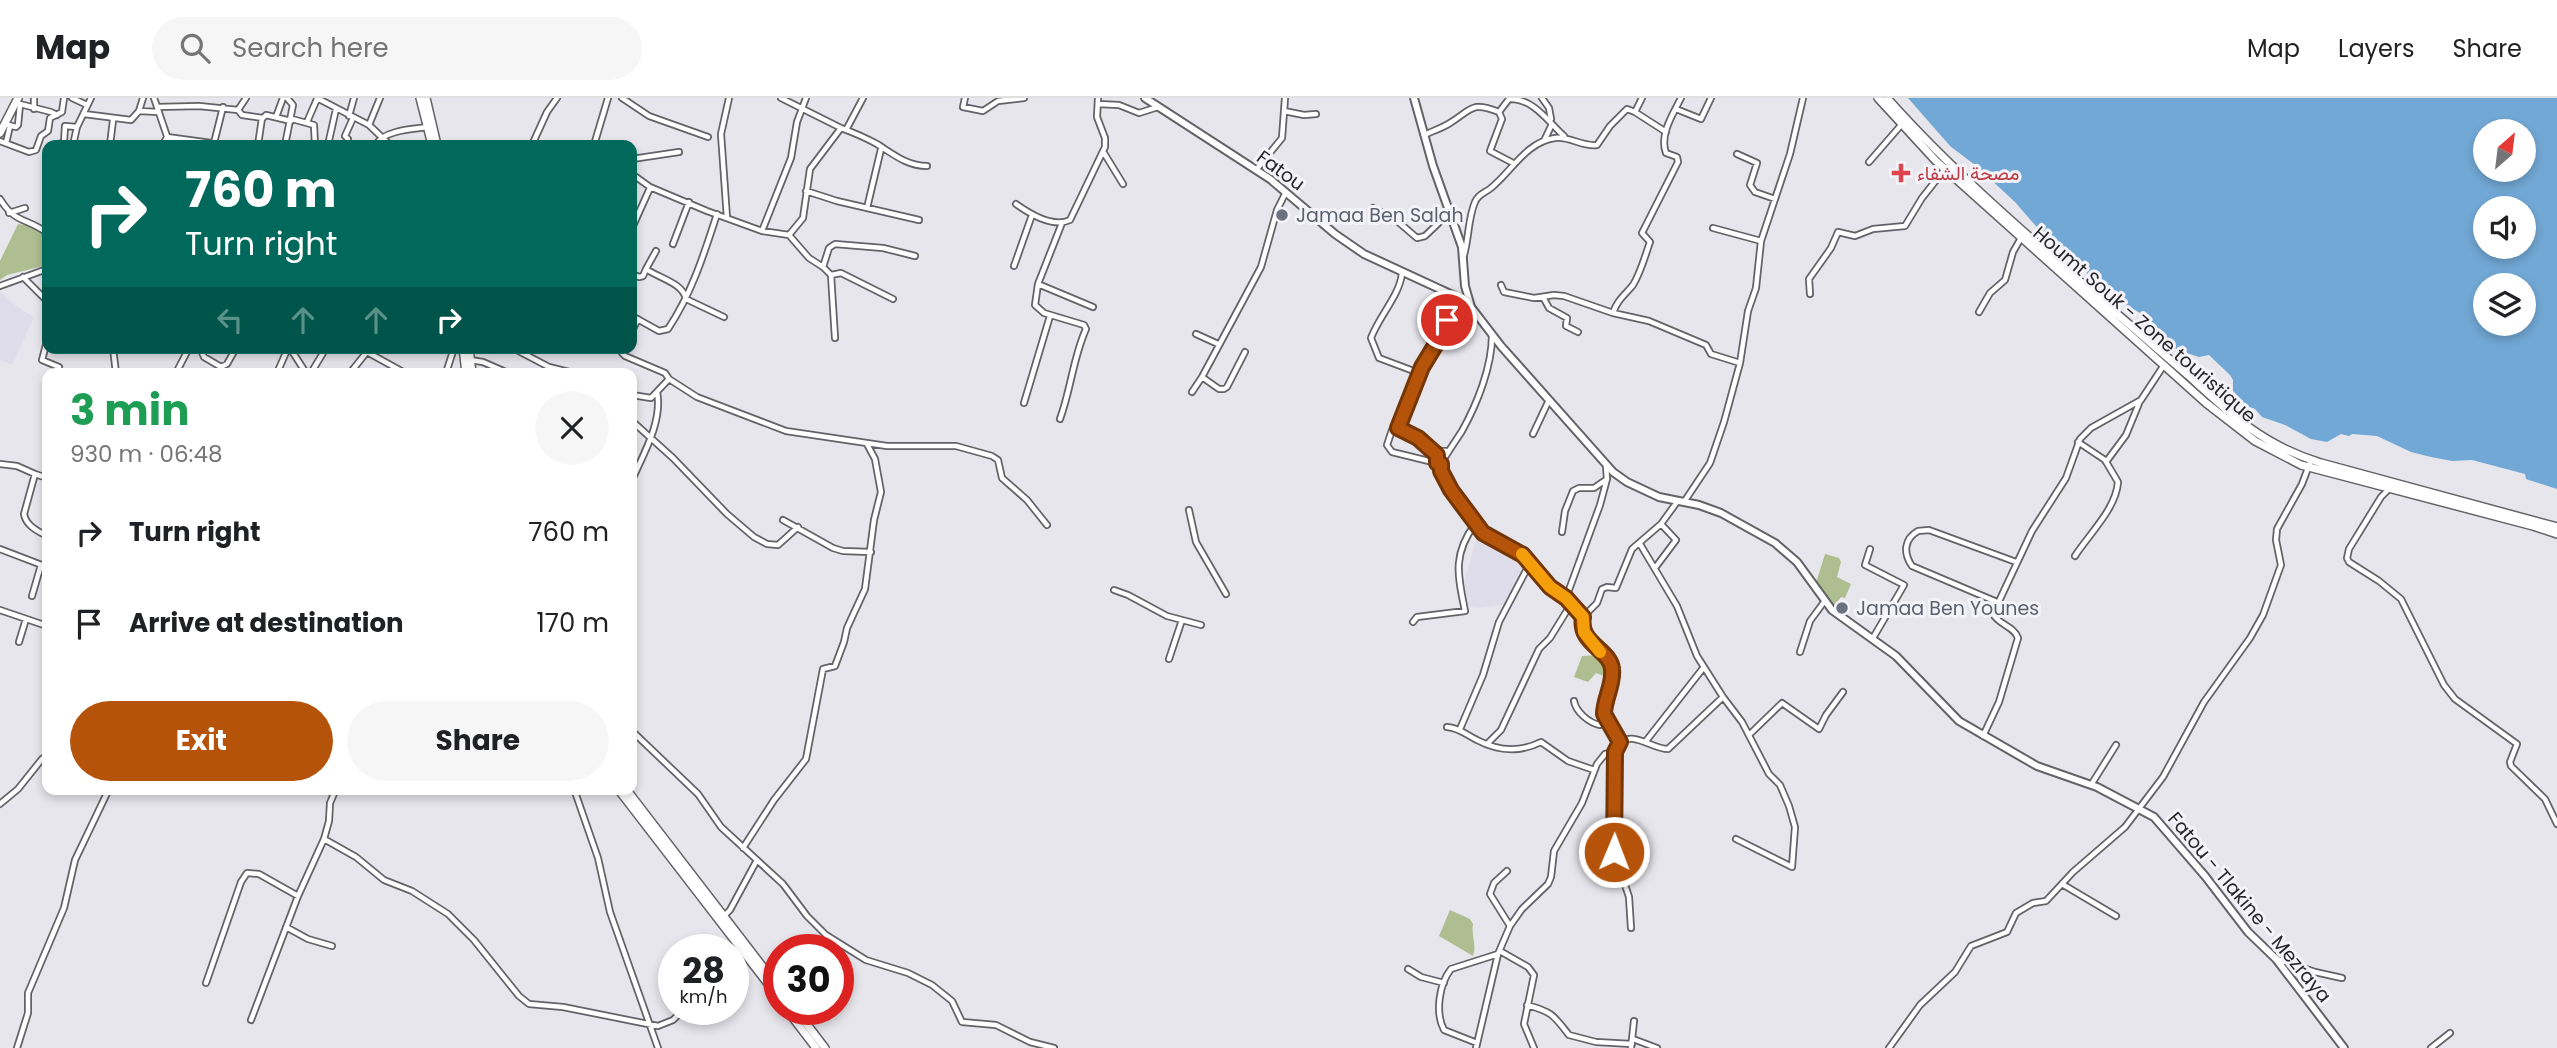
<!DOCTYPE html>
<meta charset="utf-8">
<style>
body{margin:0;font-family:Poppins,Vazirmatn,sans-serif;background:#f6f6f6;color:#202124;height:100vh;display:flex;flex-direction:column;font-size:26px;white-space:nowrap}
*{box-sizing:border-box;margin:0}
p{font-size:23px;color:#757577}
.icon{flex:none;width:38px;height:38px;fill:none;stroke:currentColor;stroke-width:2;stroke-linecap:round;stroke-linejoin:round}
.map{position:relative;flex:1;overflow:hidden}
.panel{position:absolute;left:42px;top:270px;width:595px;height:427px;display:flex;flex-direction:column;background:#fff;border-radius:14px;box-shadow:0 4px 10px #0003}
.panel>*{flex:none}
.banner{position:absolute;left:42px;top:42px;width:595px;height:214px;border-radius:14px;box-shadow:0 4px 10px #0003;background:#00695c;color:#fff;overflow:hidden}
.needle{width:46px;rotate:28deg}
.fabs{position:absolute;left:2473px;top:21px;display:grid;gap:14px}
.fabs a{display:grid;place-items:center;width:63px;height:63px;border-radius:50%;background:#fff;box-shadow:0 4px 10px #0003;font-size:35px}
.speed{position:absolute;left:658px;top:836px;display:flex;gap:14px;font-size:35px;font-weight:700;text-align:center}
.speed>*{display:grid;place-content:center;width:91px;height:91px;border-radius:50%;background:#fff;box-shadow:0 4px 10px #0003;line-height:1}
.speed small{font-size:18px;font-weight:400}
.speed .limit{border:10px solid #d22;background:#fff;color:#111}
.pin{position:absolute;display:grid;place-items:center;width:60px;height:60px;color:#fff;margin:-30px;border:4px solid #fff;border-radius:50%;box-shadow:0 2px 7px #0007}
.me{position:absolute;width:77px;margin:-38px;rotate:1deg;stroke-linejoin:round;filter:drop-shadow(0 0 5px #0008)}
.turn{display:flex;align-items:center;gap:24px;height:147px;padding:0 28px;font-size:32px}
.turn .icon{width:91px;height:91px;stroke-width:2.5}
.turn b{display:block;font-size:49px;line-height:60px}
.lanes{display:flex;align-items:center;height:66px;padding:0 28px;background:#0003;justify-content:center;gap:35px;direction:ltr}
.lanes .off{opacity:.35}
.round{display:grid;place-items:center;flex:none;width:74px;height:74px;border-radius:37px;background:#f6f6f6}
.headline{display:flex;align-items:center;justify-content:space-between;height:119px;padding:0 28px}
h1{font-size:42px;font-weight:700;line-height:52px;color:#1e9e55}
.primary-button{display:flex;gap:14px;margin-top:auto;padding:14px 28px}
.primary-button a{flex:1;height:80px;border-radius:42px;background:#b45309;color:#fff;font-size:28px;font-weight:700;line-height:80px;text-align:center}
.primary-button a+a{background:#f6f6f6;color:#202124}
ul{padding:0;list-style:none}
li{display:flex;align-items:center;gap:21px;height:91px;padding:0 28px}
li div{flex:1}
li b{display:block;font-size:26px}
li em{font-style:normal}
header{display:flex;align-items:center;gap:42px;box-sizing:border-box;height:98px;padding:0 35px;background:#fff;border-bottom:2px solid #e0e0e0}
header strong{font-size:33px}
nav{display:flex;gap:38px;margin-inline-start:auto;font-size:24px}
.search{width:490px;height:63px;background:#f6f6f6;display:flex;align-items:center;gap:18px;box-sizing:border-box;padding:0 24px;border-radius:38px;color:#757577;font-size:26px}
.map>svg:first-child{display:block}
.built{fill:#e0ddeb}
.green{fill:#aebe90}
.water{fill:#72a8d5;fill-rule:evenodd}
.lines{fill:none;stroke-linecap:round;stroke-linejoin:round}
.minor-casing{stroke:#636267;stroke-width:8}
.tertiary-casing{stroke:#636267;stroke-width:10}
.secondary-casing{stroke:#636267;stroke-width:10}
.minor{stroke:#fff;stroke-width:4.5}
.tertiary{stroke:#fff;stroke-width:6}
.secondary{stroke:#fff;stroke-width:7}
.route-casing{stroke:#753606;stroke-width:18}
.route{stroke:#b45309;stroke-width:12}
.slow{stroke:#f59e0b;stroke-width:12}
.health-dot{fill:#e0444e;stroke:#f4f3f9;stroke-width:2.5}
.worship-dot{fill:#6b7280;stroke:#f4f3f9;stroke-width:2.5}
.labels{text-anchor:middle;stroke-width:6;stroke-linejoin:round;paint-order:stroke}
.street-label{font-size:19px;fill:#272729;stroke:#f4f3f9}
.health-label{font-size:19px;fill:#be3a42;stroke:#f4f3f9;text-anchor:start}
.worship-label{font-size:19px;fill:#5b616d;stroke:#f4f3f9;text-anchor:start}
</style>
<header>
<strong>Map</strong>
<div class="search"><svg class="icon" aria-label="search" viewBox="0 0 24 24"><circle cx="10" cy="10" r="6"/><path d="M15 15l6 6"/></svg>Search here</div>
<nav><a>Map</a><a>Layers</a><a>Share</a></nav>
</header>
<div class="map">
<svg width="2557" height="950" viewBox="0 0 2557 950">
<rect width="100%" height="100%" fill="#e7e6ec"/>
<path class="built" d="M0 193 16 208 34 219 12 267 0 262Z
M1477 439 1524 462 1521 485 1507 506 1477 510 1468 508 1464 484Z"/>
<path class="green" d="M18 126 36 129 47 138V167L7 177 0 182V163Z
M1825 456 1839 460 1841 464 1837 479 1851 486 1845 500 1841 499 1834 509 1826 503 1816 485Z
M1599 557 1609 566V580L1596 575 1588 584 1574 579 1582 558Z
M1450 812 1470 821 1473 826C1471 838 1477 848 1473 858L1439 838Z"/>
<path class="water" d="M1908 0H2557V391L2526 381 2525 376 2472 362 2452 363 2431 359 2411 354 2377 338 2352 336 2349 338 2341 336 2327 344 2311 341 2285 327 2262 319 2255 311 2247 308 2233 293V282L2230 277 2209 257 2199 259 2177 252 2159 239 2142 216 2122 205 2048 142 2015 104 1975 67 1950 48ZM2485 33H2524V72H2485ZM2485 110H2524V149H2485ZM2485 187H2524V226H2485Z"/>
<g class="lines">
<defs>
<path id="minor" d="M34 0V11
M72 0 87 7
M154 0 170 47
M317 0 369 27 390 47
M622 0 649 18 708 39
M781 0 841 30
M965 0 963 9 983 13 998 3 1024 0
M1542 0 1549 10 1551 21
M16 5 51 14 57 17
M1098 6 1119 7 1139 15 1158 9
M157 9 199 8 238 12 242 17 263 20 266 17 291 23
M1676 11 1701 21 1711 0
M238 12 246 0
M139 13 159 14
M1284 13 1304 17 1316 16
M1499 14 1509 1C1534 0 1549 25 1564 38
M1635 14 1666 34
M84 16 131 22 139 13 143 0
M349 18 354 0
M276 19 283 0
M292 21 314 27 315 47
M307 24 317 1
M5 26 16 29 18 27 20 7
M369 27 380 0
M846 32 863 0
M1424 37C1433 33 1442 30 1450 25 1472 11 1472 3 1499 14L1502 21 1490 53 1513 65
M0 43 29 54 36 52 41 38 48 33 50 20 62 14 64 0
M1544 43 1552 26
M6 45 10 28
M214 45 223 9
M57 47 64 44 65 28 77 29
M73 47 77 29 91 0
M110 47 113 22
M163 47 167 39 226 47
M258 47 262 20
M285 47 293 7 287 0
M328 47 336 11
M346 47 348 41 345 38 353 20
M376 47C383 32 414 31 429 29
M532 47 547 14 557 0
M594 47 608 0
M1104 55 1123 86
M1737 56 1757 65 1750 87 1755 94 1775 101
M632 61 679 54
M1869 64 1902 26
M1256 72 1282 40 1285 0
M632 76 650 89 707 113 762 133 789 137 809 160 823 169 831 177 835 240
M806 93 837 103 919 122
M0 101C15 126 28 120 47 135
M1016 106C1030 116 1053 130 1070 122L1105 49V40L1097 19 1098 0
M867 110 881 51
M1373 110 1396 122 1417 140 1425 138 1449 115
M9 115 25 110
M727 120 721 36 729 0
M632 130 650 90
M1713 130 1761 143
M762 133 791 60 797 24 806 0
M789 137 803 120 810 71 841 30C852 34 866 40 877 46 893 56 907 68 927 68
M673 146 689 104
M1464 157C1469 140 1468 120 1475 104 1478 96 1485 95 1491 90 1512 73 1526 44 1555 40 1570 38 1582 49 1597 47L1610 28 1627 11 1635 14 1642 0
M1014 168 1032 117
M823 169 829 150 835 146 883 150 915 158
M646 171 656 153
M1402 175C1400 197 1379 218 1371 240L1379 260 1419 275
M632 176 639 179 643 178 646 171C659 180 683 185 686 201L724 219
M831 177 841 175 893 201
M23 179 47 203
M1038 186 1093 209
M1501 187 1504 194 1534 200 1554 197 1564 198 1613 215 1649 223 1706 247 1711 256 1740 265
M0 188 47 171
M1810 196 1809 181 1831 150 1838 134 1855 138 1873 131 1905 128 1922 100 1945 71
M1543 199 1549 210 1567 220 1566 228 1578 234
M1979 214 1990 195 2005 182 2013 154 2021 140
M1613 215C1617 202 1625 197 1633 187 1641 174 1645 158 1650 144L1642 135 1678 64 1677 59 1666 55C1659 37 1673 16 1681 0
M632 218 659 233 668 231C692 195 704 156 717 116
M632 233 638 221
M1196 236 1218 246
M1492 237C1492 269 1477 306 1462 333 1455 344 1447 355 1441 366V373L1451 392 1480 431 1488 439 1523 457 1551 489 1566 500 1583 519C1579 546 1610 551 1612 571 1614 586 1604 601 1603 616L1620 644
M47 243 42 262 59 269
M113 250 116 275
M200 250 204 259 221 269 227 266 236 250
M290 250 306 275
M513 250 549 269 573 275
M623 250 622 255 625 258 665 275 669 281 697 299 786 333 887 348H956L992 358 998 362 1002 380 1027 402 1047 427
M367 254 405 275
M470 262 483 264 508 275
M176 275 189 250
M277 275 288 250
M311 275 326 250
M350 275 370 250
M446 275 454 250
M1202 279 1219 291H1224L1227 289 1245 254
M1192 294 1202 279 1261 169 1277 112 1286 94
M632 297 651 300 669 281
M1024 305 1050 218
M1060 321C1071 291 1073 260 1086 231L1084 227 1044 215 1035 207 1038 186 1062 125
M632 323 673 360 727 416 754 439 767 446 778 447 798 429
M1398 330C1414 338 1431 354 1447 353
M1533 336 1549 302
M2106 364 2126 337 2140 303
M0 366 17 368 35 376 24 416C26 428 38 433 47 438
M1441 366 1392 354 1387 347 1392 332 1398 330 1424 263 1435 249 1460 201
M35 376 47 380
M632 382C643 357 663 323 657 294
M2390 390 2381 399 2349 451 2347 460 2349 464 2379 483 2401 501 2444 587 2455 601 2517 646 2510 664 2511 668 2545 701 2557 726
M1684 404 1710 365 1724 324 1740 265 1748 213 1756 190 1761 143 1790 56 1803 0
M1189 412 1196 444 1226 496
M783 422 833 450 843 453 871 454
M1562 434 1565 413 1573 393 1579 390H1594L1607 381 1606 368
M1640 446 1677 508 1697 558 1723 599 1742 624 1769 676 1780 687 1789 708 1795 729 1792 769 1736 741
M0 451 47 469
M1870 451 1865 467 1904 487 1873 540
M2075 458C2089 436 2116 411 2118 384L2105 362 2078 344
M1655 470 1676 442 1661 426
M1114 492 1128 497 1167 518 1201 527
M32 498 41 467
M1566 500 1600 407 1607 381
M1997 504 1912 468C1903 455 1904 441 1918 433L1929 432 2016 464
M0 512 47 528
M1583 519 1597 505 1602 491 1607 489 1616 490 1632 451 1661 426 1677 404
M1413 524 1417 519 1465 513C1458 478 1452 457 1475 426
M19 544 26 521
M1800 554 1810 523 1824 504
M1169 561 1182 522
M1574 603C1576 614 1589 625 1600 627L1604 620
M1447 629C1460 630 1466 637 1477 642 1498 653 1519 655 1541 644L1568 663 1594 672
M1460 631 1483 577 1499 524 1530 465
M632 633 698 696 721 729 783 786 807 818 826 837 866 862 908 875 932 887 952 903 962 924 996 927 1030 944 1054 950
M1749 637 1782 605 1819 631 1826 617 1843 594
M1983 638 1999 604 2018 540C2014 528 1999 527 1993 516L2032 433 2066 380 2080 341 2091 330 2141 302 2164 267
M1646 643 1704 569
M1487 646 1501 632 1539 551 1550 540 1571 506
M2091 687 2116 647
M574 691 598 760 610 814 658 950
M0 706 18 691 42 661 47 658
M324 741 356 759 384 782 412 793 448 816 474 842 519 898 529 906 563 909 658 928 673 922 683 912
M743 750 774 702 806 661 823 571 835 568 844 544 847 530 865 491 874 422 881 394 875 361 867 346
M1507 773 1494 785 1490 796 1510 828
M2062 786 2116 818
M723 819 730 812 757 762
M286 829 308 841 332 848
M1631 830 1629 799 1614 754 1617 648C1631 630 1651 651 1668 651L1723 599
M1500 853 1528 869 1534 877 1524 926 1534 950
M733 861 741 850
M2277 861 2315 874 2342 880
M1408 871 1421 879 1444 885
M206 885 241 784 247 775 259 776 298 798
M1527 907C1553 914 1554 918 1569 937L1596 944 1632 946
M251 922 298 798 324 741 329 723 330 705 336 691
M1633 941 1657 950
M1477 945 1444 932C1435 915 1439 886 1451 871L1498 856
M17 950 28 915V895L64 810 75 762 109 691
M1476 950 1498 856 1510 828 1522 811 1548 786 1551 779 1554 753 1582 705 1597 666 1605 656 1615 654
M1631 950 1634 923
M1889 950 1920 907 1955 874 1971 848 2007 834 2016 815 2033 805 2046 803 2073 774 2125 729 2163 679 2204 604 2250 540 2263 517 2281 467 2276 442 2277 431 2302 386 2311 362
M2431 950 2450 935"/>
<path id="tertiary" d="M1145 0 1270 81 1335 136 1364 156 1457 199 1471 209 1501 248 1613 374 1627 384 1659 399 1699 407 1721 415 1775 445 1797 464 1832 512 1896 558 1959 623 2037 668 2097 689 2154 719 2205 778 2248 834 2276 861 2344 950
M1414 0 1433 68 1462 149 1465 188 1471 209"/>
<path id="secondary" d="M420 0 432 47
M426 0 437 47
M1878 0 1936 63 2206 305 2255 343 2301 367 2533 428 2557 436
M1887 0C1956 78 2038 146 2116 215 2140 236 2165 257 2189 278 2231 317 2264 348 2321 365L2557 429
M0 35 18 0
M463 250 466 275
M469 250 472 275
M618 691 779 900
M626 691 779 890
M787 912 816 950
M796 912 825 950"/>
</defs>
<use href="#minor" class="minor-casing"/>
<use href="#tertiary" class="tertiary-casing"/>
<use href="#secondary" class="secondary-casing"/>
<use href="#minor" class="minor"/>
<use href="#tertiary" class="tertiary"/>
<use href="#secondary" class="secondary"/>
</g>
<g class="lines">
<defs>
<path id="route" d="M1447 222 1436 246 1422 269 1398 330 1418 340 1437 357V365L1441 366V373L1451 392 1483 435 1523 457 1550 489 1566 500 1583 519C1578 546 1610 551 1612 571 1614 586 1604 601 1604 616L1620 644 1615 654 1614 754"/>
</defs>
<use href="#route" class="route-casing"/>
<use href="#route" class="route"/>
<path class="slow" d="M1522 456 1550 489 1566 500 1583 519 1584 534 1600 554"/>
</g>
<path class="health-dot" d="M1897.5 64.5h7v7h7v7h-7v7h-7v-7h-7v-7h7z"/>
<g class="worship-dot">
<circle cx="1282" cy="117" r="7"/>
<circle cx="1842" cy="510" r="7"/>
</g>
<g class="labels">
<g class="street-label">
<text transform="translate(1281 72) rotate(36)" y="7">Fatou</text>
<text transform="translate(2145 226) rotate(41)" y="7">Houmt Souk - Zone touristique</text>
<text transform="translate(2250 809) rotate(50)" y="7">Fatou - Tlakine - Mezraya</text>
</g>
<g class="health-label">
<text x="1917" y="82">مصحة الشفاء</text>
</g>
<g class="worship-label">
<text x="1296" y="124">Jamaa Ben Salah</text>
<text x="1856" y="517">Jamaa Ben Younes</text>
</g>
</g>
</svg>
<div class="fabs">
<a><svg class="needle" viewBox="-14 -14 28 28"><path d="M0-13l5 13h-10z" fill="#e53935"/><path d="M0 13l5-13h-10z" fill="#757577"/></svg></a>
<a><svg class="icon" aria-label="sound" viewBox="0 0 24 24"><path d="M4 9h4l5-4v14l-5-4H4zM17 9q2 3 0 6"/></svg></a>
<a><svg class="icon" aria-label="layers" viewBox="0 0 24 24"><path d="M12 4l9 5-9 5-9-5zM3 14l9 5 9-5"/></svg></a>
</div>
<div class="speed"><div>28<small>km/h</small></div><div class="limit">30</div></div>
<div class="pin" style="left:1447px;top:222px;background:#d93025"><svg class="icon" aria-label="arrive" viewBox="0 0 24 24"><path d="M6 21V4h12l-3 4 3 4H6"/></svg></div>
<svg class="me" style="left:1614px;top:754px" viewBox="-20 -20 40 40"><circle r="17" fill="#b45309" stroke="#fff" stroke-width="3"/><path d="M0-11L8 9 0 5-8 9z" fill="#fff"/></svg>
<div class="banner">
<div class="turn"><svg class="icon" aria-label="right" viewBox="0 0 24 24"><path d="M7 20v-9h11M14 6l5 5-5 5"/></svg><div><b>760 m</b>Turn right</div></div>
<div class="lanes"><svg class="icon off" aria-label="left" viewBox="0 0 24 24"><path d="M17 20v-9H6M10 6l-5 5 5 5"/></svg><svg class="icon off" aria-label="ahead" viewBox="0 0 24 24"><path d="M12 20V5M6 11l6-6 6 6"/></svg><svg class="icon off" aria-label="ahead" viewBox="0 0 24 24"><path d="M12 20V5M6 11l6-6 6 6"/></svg><svg class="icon" aria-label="right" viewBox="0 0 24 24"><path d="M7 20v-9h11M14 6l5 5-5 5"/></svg></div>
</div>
<section class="panel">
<div class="headline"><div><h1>3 min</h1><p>930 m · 06:48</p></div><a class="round"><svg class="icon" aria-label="close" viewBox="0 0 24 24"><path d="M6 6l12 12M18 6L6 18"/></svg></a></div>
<ul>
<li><svg class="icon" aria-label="right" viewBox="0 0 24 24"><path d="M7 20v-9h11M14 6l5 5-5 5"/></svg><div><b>Turn right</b></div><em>760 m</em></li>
<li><svg class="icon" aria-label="arrive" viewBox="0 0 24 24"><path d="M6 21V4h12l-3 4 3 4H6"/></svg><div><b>Arrive at destination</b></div><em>170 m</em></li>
</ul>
<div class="primary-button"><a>Exit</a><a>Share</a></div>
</section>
</div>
